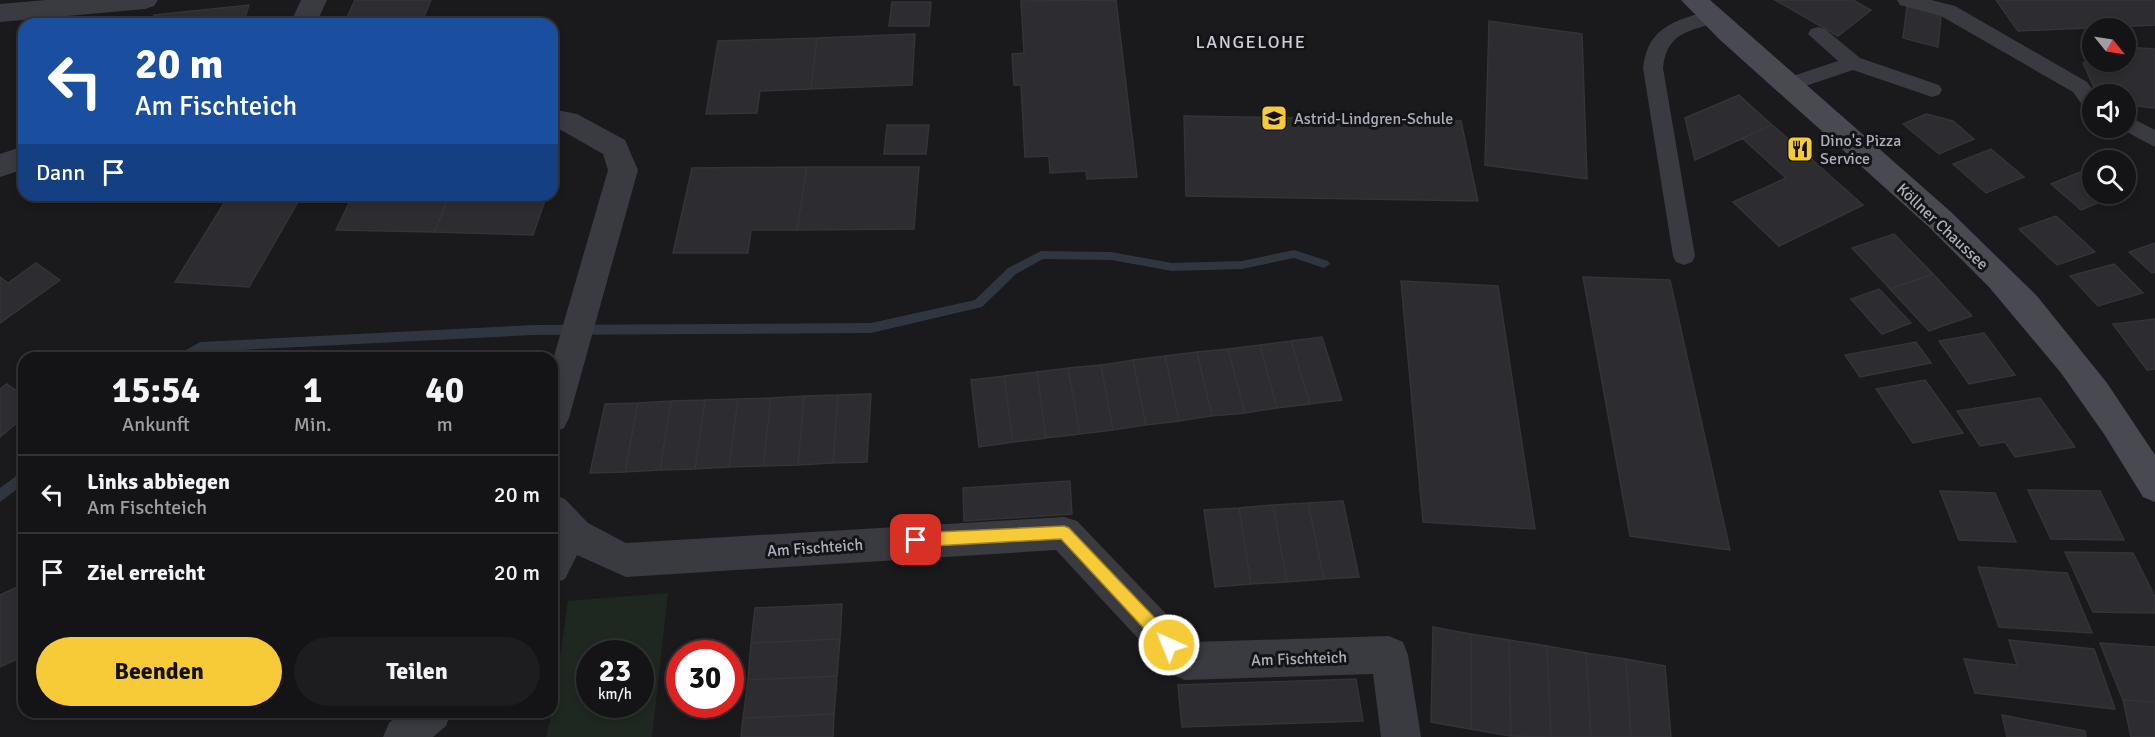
<!DOCTYPE html>
<html lang="de">
<meta charset="utf-8">
<style>
body{margin:0;font-family:Signika,sans-serif;background:#1d1c1e;color:#f1f3f6;height:100vh;display:flex;flex-direction:column;font-size:22px;white-space:nowrap}
*{box-sizing:border-box;margin:0}
p{font-size:20px;color:#9d9ea0}
.icon{flex:none;width:33px;height:33px;fill:none;stroke:currentColor;stroke-width:2;stroke-linecap:round;stroke-linejoin:round}
.map{position:relative;flex:1;overflow:hidden}
.panel{position:absolute;left:18px;top:352px;width:540px;height:366px;display:flex;flex-direction:column;background:#141315;border-radius:18px;box-shadow:0 3px 9px #0003,0 0 0 2px #333234}
.panel>*{flex:none}
.guide{position:absolute;left:18px;top:18px;width:540px;height:183px;border-radius:18px;box-shadow:0 3px 9px #0003,0 0 0 2px #333234;background:#1a4fa0;color:#fff;overflow:hidden}
.needle{width:39px;rotate:120deg}
.controls{position:absolute;left:2082px;top:18px;display:grid;gap:12px}
.controls a{display:grid;place-items:center;width:54px;height:54px;border-radius:50%;background:#141315;box-shadow:0 3px 9px #0003,0 0 0 2px #333234;font-size:30px}
.speed{position:absolute;left:576px;top:640px;display:flex;gap:12px;font-size:30px;font-weight:700;text-align:center}
.speed>*{display:grid;place-content:center;width:78px;height:78px;border-radius:50%;background:#141315;box-shadow:0 3px 9px #0003,0 0 0 2px #333234;line-height:1}
.speed small{font-size:15px;font-weight:400}
.speed .limit{border:9px solid #d22;background:#fff;color:#111}
.pin{position:absolute;display:grid;place-items:center;width:51px;height:51px;color:#fff;margin:-26px;border-radius:12px;box-shadow:0 3px 9px #0006}
.me{position:absolute;width:66px;margin:-33px;rotate:316deg;stroke-linejoin:round;filter:drop-shadow(0 0 4px #0008)}
.turn{display:flex;align-items:center;gap:21px;height:126px;padding:0 18px;font-size:27px}
.turn .icon{width:78px;height:78px;stroke-width:2.5}
.turn b{display:block;font-size:42px;line-height:51px}
.then{display:flex;align-items:center;height:57px;padding:0 18px;background:#0003;gap:12px;font-size:22px}
.eta{display:flex;justify-content:space-evenly;align-items:center;height:102px;text-align:center}
.eta b{font-size:36px;font-weight:800;line-height:42px}
.button{display:flex;gap:12px;margin-top:auto;padding:12px 18px}
.button a{flex:1;height:69px;border-radius:36px;background:#f6cb37;color:#111;font-size:24px;font-weight:800;line-height:69px;text-align:center}
.button a+a{background:#1d1c1e;color:#f1f3f6}
ul{padding:0;list-style:none}
li{display:flex;align-items:center;gap:18px;height:78px;padding:0 18px;border-top:2px solid #333234}
li div{flex:1}
li b{display:block;font-size:22px}
li em{font-style:normal}
.map>svg:first-child{display:block}
.green{fill:#1f2721;fill-rule:evenodd}
.lines{fill:none;stroke-linecap:round;stroke-linejoin:round}
.stream{fill:#2f3640;fill-rule:evenodd}
.building{fill:#2d2c30;stroke:#343338;stroke-width:1.5}
.lane{fill:#3a3a41;fill-rule:evenodd}
.street{fill:#3a3a41;fill-rule:evenodd}
.secondary{fill:#484951;fill-rule:evenodd}
.route{fill:#f6cb37;stroke:#a08424;stroke-width:1.5}
.labels{text-anchor:middle;stroke-width:6;stroke-linejoin:round;paint-order:stroke}
.poi-label{font-size:16px;fill:#abafbb;stroke:#141417;text-anchor:start}
.street-label{font-size:16px;fill:#abafbb;stroke:#141417}
.neighbourhood-label{font-size:18px;letter-spacing:1.5px;fill:#cdced7;stroke:#141417}
</style>
<div class="map">
<svg width="2155" height="737" viewBox="0 0 2155 737">
<rect width="100%" height="100%" fill="#1a191c"/>
<path class="green" d="M668 593 652 737H546L552 712 568 601ZM590 654H640V705H590Z"/>
<g class="lines">
<path class="stream" d="M1294 250 1328 261 1330 264 1324 268 1294 258 1242 269 1172 271 1111 260 1043 259 1016 274 982 307 871 333 533 335 202 352 192 358H177L179 354 200 342 533 325 871 323 975 300 1008 268 1041 251 1111 252 1172 263 1242 261Z
M24 470V484L0 502V488Z"/>
</g>
<path class="building" d="M355 0H431L421 24H344Z
M1116 0 1137 177 1087 179 1086 171 1050 173 1049 156 1025 157 1021 85H1014L1012 54 1024 53 1021 1Z
M1775 0H1853L1871 10 1838 36Z
M1996 0H2155V25L2018 31Z
M892 2H931L929 26H889Z
M249 5 243 24H151L154 15Z
M1907 6 1941 15 1938 47 1903 38Z
M1489 21 1582 34 1587 179 1485 165Z
M915 34 912 85 811 89 817 38Z
M817 38 811 89 760 91 757 113 706 114 718 41Z
M2126 47 2155 49V108L2126 105V94H2097L2083 63 2092 57V62H2126Z
M1739 95 1772 125 1695 160 1685 118Z
M1926 114 1953 121 1974 139 1939 154 1903 124Z
M1184 116 1461 121 1478 201 1186 196Z
M887 125H929L926 154H884Z
M1772 125 1800 149 1863 205 1779 246 1733 202 1786 178 1742 138Z
M1991 149 2024 177 1986 193 1953 164Z
M807 167H919L914 229 797 230Z
M807 167 797 230H751L748 253H673L692 168Z
M2092 167V194H2120L2081 210 2051 184Z
M229 195H302L249 287 175 282Z
M353 195H450L434 232 336 230Z
M450 195H547L533 235 434 232Z
M2056 216 2095 252 2057 265 2019 229Z
M1894 234 1933 274 1890 289 1852 248Z
M2155 243V272L2152 273 2129 252Z
M36 263 60 280 0 323V277L8 283Z
M2114 264 2143 293 2098 306 2070 276Z
M1933 274 1972 316 1929 331 1890 289Z
M1583 277 1670 280 1730 550 1630 536Z
M1401 281 1498 286 1535 529 1423 522Z
M1879 289 1911 323 1882 334 1851 299Z
M2155 319V369L2147 370 2113 324Z
M1984 333 2015 375 1969 384 1939 341Z
M1322 337 1342 400 1310 404 1291 341Z
M1291 341 1310 404 1277 408 1260 345Z
M1916 342 1931 363 1860 377 1845 355Z
M1260 345 1277 408 1245 413 1228 349Z
M1228 349 1245 413 1212 416 1197 352Z
M1197 352 1212 416 1179 421 1165 356Z
M1165 356 1179 421 1146 425 1133 360Z
M1133 360 1146 425 1113 430 1101 365Z
M1101 365 1113 430 1080 434 1068 368Z
M1068 368 1080 434 1046 438 1037 372Z
M1037 372 1046 438 1013 442 1004 376Z
M1004 376 1013 442 979 447 971 380Z
M1925 380 1963 433 1913 443 1876 389Z
M7 384 24 396V417L0 437V389Z
M871 394 867 462 833 463 838 395Z
M838 395 833 463 798 465 804 396Z
M804 396 798 465 763 466 771 398Z
M771 398 763 466 729 467 738 399Z
M2040 398 2075 447 2015 457 2005 442 1980 446 1957 411Z
M738 399 729 467 695 469 705 400Z
M705 400 695 469 660 470 671 401Z
M671 401 660 470 625 472 638 403Z
M638 403 625 472 590 473 605 404Z
M1070 481 1072 514 964 521 963 488Z
M2028 490 2100 491 2124 540 2051 539Z
M1940 491 1995 493 2016 542 1959 540Z
M1343 501 1359 577 1324 579 1308 503Z
M1308 503 1324 579 1287 582 1273 505Z
M1273 505 1287 582 1251 584 1239 508Z
M1239 508 1251 584 1215 587 1204 510Z
M2065 552 2133 553 2155 597V613L2093 612Z
M1978 567 2067 573 2092 633 1999 627Z
M24 584V656L0 667V595Z
M842 604 840 639 751 643 755 608Z
M1433 627 1471 634V729L1431 722Z
M1471 634 1509 640 1511 736 1471 729Z
M840 639 837 676 748 680 751 643Z
M1509 640 1547 646 1551 737 1511 736Z
M2009 640 2094 649 2115 709 1975 693 1964 659 2017 665Z
M2100 643 2155 647V702L2123 700Z
M1547 646 1586 653 1591 737H1551Z
M1586 653 1626 659 1631 737H1591Z
M1626 659 1665 666 1671 737H1631Z
M837 676 834 714 743 718 748 680Z
M1356 679 1363 721 1182 727 1178 685Z
M2123 700 2155 702V737H2131Z
M113 712H183L111 718Z
M834 714 833 737H741L743 718Z
M2002 715 2085 731 2086 737H2007Z"/>
<g class="lines">
<path class="lane" d="M1897 0H1931L1955 6 2087 82 2096 94H2092V111L2085 109 2073 92 1941 16 1900 5Z
M1711 10 1718 12 1721 17 1718 22C1688 32 1667 32 1663 68L1695 256 1692 262 1684 265 1676 262 1673 256 1643 68C1648 26 1675 21 1711 10Z
M1818 27 1825 29 1860 58 1939 85 1942 90 1939 95 1932 97 1853 70 1788 92 1781 90 1778 85 1781 80 1838 61 1808 34 1811 29Z
M2126 115 2155 130V147L2119 128H2126Z"/>
<path class="street" d="M46 0H158L154 6 145 9 0 22V4Z
M301 0H327L316 24H290Z
M552 109 577 114 625 140 638 170 569 418 564 428 552 433V363L608 170 603 154 561 130 552 129Z
M24 146V169L0 177V154Z
M552 494 565 499 588 523 626 543 1064 517 1077 521 1193 642 1389 636 1403 642 1408 655 1421 737H1381L1373 674 1185 680 1171 674 1056 550 626 577 577 555 565 579 552 584Z
M401 712H451L446 726 433 737H383L389 723Z"/>
<path class="secondary" d="M1681 0H1710L1951 212 2037 296 2107 383 2155 455V502L2143 497 2104 434 2061 373 1989 287 1930 228 1719 39Z"/>
</g>
<path class="route" d="M1064 526 1069 528 1175 639 1177 645 1175 650 1169 652 1164 650 1061 539 916 547 908 540 916 533Z"/>
<defs>
<symbol id="school-square" viewBox="-11 -11 22 22"><rect x="-9" y="-9" width="18" height="18" rx="4" fill="#f6cb37" stroke="#141417"/><path d="M0-5L7-2L0 1L-7-2ZM-4 1L0 2.5L4 1V4Q0 6-4 4Z" fill="#111"/></symbol>
<symbol id="restaurant-square" viewBox="-11 -11 22 22"><rect x="-9" y="-9" width="18" height="18" rx="4" fill="#f6cb37" stroke="#141417"/><path d="M-5-6h1v4h1v-4h1v4h1v-4h1v5L-1.5 .5V6h-2V.5L-5-1ZM5-6V6H3V1.5H1.5Q1.5-4 5-6Z" fill="#111"/></symbol>
</defs>
<g fill-rule="evenodd">
<use href="#school-square" x="1259" y="103" width="30" height="30"/>
<use href="#restaurant-square" x="1785" y="134" width="30" height="30"/>
</g>
<g class="labels">
<g class="poi-label">
<text x="1294" y="124">Astrid-Lindgren-Schule</text>
<text x="1820" y="146">Dino's Pizza<tspan x="1820" dy="18">Service</tspan></text>
</g>
<g class="street-label">
<text transform="translate(1943 226) rotate(43)" y="6">Köllner Chaussee</text>
<text transform="translate(815 547) rotate(-4)" y="6">Am Fischteich</text>
<text transform="translate(1299 658) rotate(-2)" y="6">Am Fischteich</text>
</g>
<g class="neighbourhood-label">
<text x="1251" y="48">LANGELOHE</text>
</g>
</g>
</svg>
<div class="controls">
<a><svg class="needle" viewBox="-14 -14 28 28"><path d="M0-13l5 13h-10z" fill="#e53935"/><path d="M0 13l5-13h-10z" fill="#9d9ea0"/></svg></a>
<a><svg class="icon" aria-label="sound" viewBox="0 0 24 24"><path d="M4 9h4l5-4v14l-5-4H4zM17 9q2 3 0 6"/></svg></a>
<a><svg class="icon" aria-label="search" viewBox="0 0 24 24"><circle cx="10" cy="10" r="6"/><path d="M15 15l6 6"/></svg></a>
</div>
<div class="speed"><div>23<small>km/h</small></div><div class="limit">30</div></div>
<div class="pin" style="left:916px;top:540px;background:#d93025"><svg class="icon" aria-label="arrive" viewBox="0 0 24 24"><path d="M6 21V4h12l-3 4 3 4H6"/></svg></div>
<svg class="me" style="left:1169px;top:645px" viewBox="-20 -20 40 40"><circle r="17" fill="#f6cb37" stroke="#fff" stroke-width="3"/><path d="M0-11L8 9 0 5-8 9z" fill="#fff"/></svg>
<div class="guide">
<div class="turn"><svg class="icon" aria-label="left" viewBox="0 0 24 24"><path d="M17 20v-9H6M10 6l-5 5 5 5"/></svg><div><b>20 m</b>Am Fischteich</div></div>
<div class="then">Dann<svg class="icon" aria-label="arrive" viewBox="0 0 24 24"><path d="M6 21V4h12l-3 4 3 4H6"/></svg></div>
</div>
<section class="panel">
<div class="eta">
<div><b>15:54</b><p>Ankunft</p></div>
<div><b>1</b><p>Min.</p></div>
<div><b>40</b><p>m</p></div>
</div>
<ul>
<li><svg class="icon" aria-label="left" viewBox="0 0 24 24"><path d="M17 20v-9H6M10 6l-5 5 5 5"/></svg><div><b>Links abbiegen</b><p>Am Fischteich</p></div><em>20 m</em></li>
<li><svg class="icon" aria-label="arrive" viewBox="0 0 24 24"><path d="M6 21V4h12l-3 4 3 4H6"/></svg><div><b>Ziel erreicht</b></div><em>20 m</em></li>
</ul>
<div class="button"><a>Beenden</a><a>Teilen</a></div>
</section>
</div>
